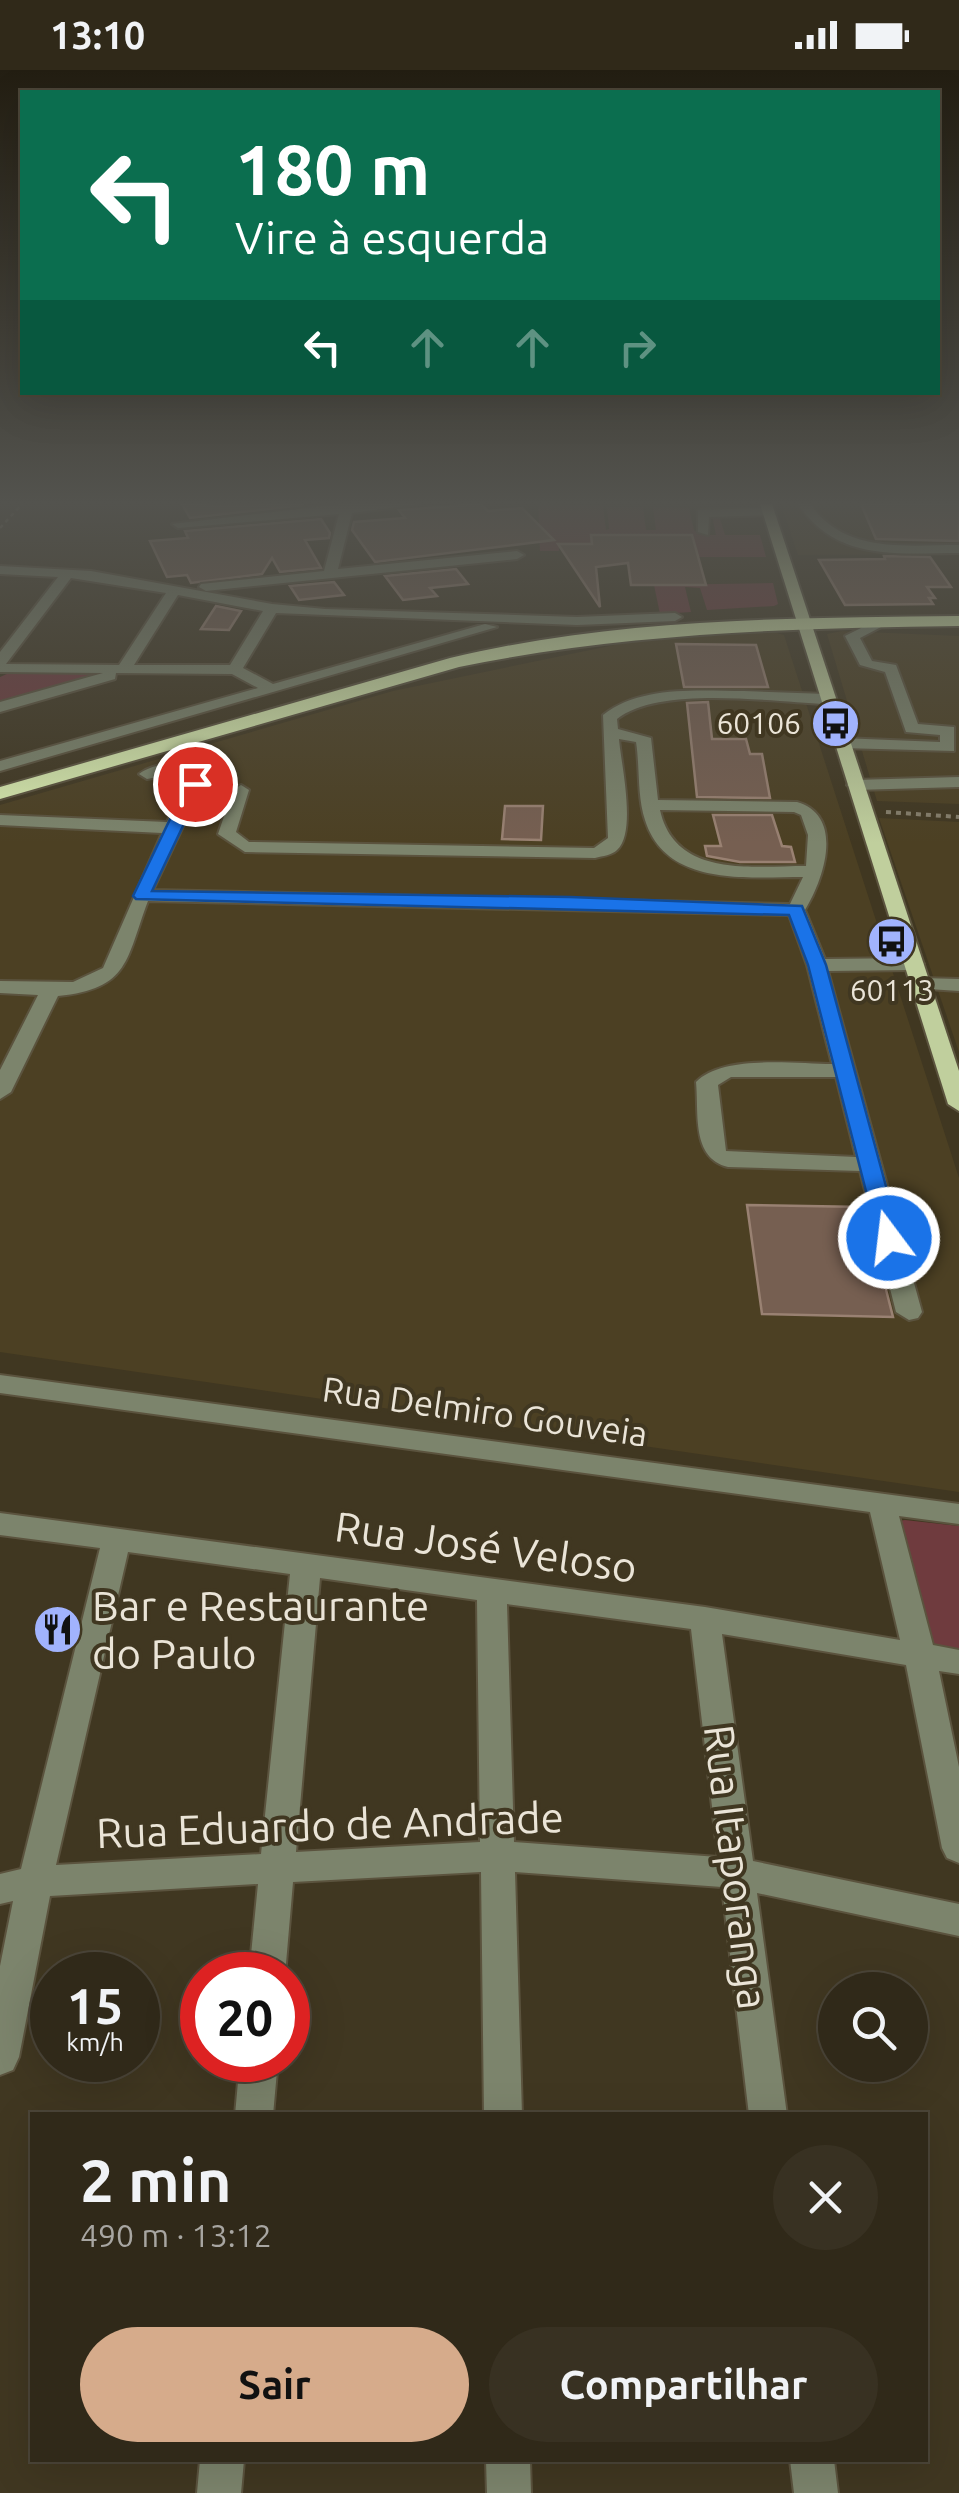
<!DOCTYPE html>
<html lang="pt">
<meta charset="utf-8">
<style>
body{margin:0;font-family:Ubuntu,sans-serif;background:#383122;color:#f1f3f6;height:100vh;display:flex;flex-direction:column;font-size:38px;white-space:nowrap}
*{box-sizing:border-box;margin:0}
p{font-size:32px;color:#a8a6a2}
.icon{flex:none;width:55px;height:55px;fill:none;stroke:currentColor;stroke-width:2;stroke-linecap:round;stroke-linejoin:round}
.map{position:relative;flex:1;overflow:hidden}
.details{position:absolute;left:30px;top:2042px;width:898px;height:350px;display:flex;flex-direction:column;background:#302919;border-radius:0px;box-shadow:0 10px 40px #0002,0 0 0 2px #4b4538}
.details>*{flex:none}
.top-card{position:absolute;left:20px;top:20px;width:920px;height:305px;border-radius:0px;box-shadow:0 10px 40px #0002,0 0 0 2px #4b4538;background:#0b6e4f;color:#fff;overflow:hidden}
.controls{position:absolute;left:818px;top:1902px;display:grid;gap:20px}
.controls a{display:grid;place-items:center;width:110px;height:110px;border-radius:50%;background:#302919;box-shadow:0 10px 40px #0002,0 0 0 2px #4b4538;font-size:50px}
.speed{position:absolute;left:30px;top:1882px;display:flex;gap:20px;font-size:50px;font-weight:700;text-align:center}
.speed>*{display:grid;place-content:center;width:130px;height:130px;border-radius:50%;background:#302919;box-shadow:0 10px 40px #0002,0 0 0 2px #4b4538;line-height:1}
.speed small{font-size:25px;font-weight:400}
.speed .limit{border:15px solid #d22;background:#fff;color:#111}
.pin{position:absolute;display:grid;place-items:center;width:85px;height:85px;color:#fff;margin:-42px;border:5px solid #fff;border-radius:50%;box-shadow:0 2px 10px #0007}
.me{position:absolute;width:110px;margin:-55px;rotate:345deg;stroke-linejoin:round;filter:drop-shadow(0 0 8px #0008)}
.turn{display:flex;align-items:center;gap:35px;height:210px;padding:0 50px;font-size:45px}
.turn .icon{width:130px;height:130px;stroke-width:2.5}
.turn b{display:block;font-size:70px;line-height:85px}
.lanes{display:flex;align-items:center;height:95px;padding:0 50px;background:#0003;justify-content:center;gap:50px;direction:ltr}
.lanes .off{opacity:.35}
.round{display:grid;place-items:center;flex:none;width:105px;height:105px;border-radius:52px;background:#383122}
.overview{display:flex;align-items:center;justify-content:space-between;height:170px;padding:0 50px}
h1{font-size:60px;font-weight:600;line-height:75px}
.action{display:flex;gap:20px;margin-top:auto;padding:20px 50px}
.action a{flex:1;height:115px;border-radius:60px;background:#d6ab8b;color:#111;font-size:40px;font-weight:600;line-height:115px;text-align:center}
.action a+a{background:#383122;color:#f1f3f6}
.status{display:flex;justify-content:space-between;align-items:center;height:70px;padding:0 50px;background:#302919;direction:ltr}
.status svg{height:28px;fill:currentColor}
.map>svg:first-child{display:block}
.built{fill:#4c4023}
.green{fill:#6f3b3e}
.building{fill:#765f51;stroke:#998172;stroke-width:2.5}
.lines{fill:none;stroke-linecap:round;stroke-linejoin:round}
.minor-casing{stroke:#5b533e;stroke-width:4}
.major-casing{stroke:#5b533e;stroke-width:4}
.highway-casing{stroke:#5b533e;stroke-width:4}
.path-far1{stroke:#857e6b;stroke-width:2.5;stroke-dasharray:4 4;stroke-linecap:butt}
.path{stroke:#857e6b;stroke-width:4;stroke-dasharray:5 5;stroke-linecap:butt}
.minor{fill:#7c846c;fill-rule:evenodd}
.major{fill:#c0cf9d;fill-rule:evenodd}
.highway{fill:#daedb0;fill-rule:evenodd}
.route{fill:#1a73e8;stroke:#114b97;stroke-width:2.5}
.labels{text-anchor:middle;stroke-width:8;stroke-linejoin:round;paint-order:stroke}
.far-poi-label{font-size:30px;fill:#eae4d7;stroke:#403721;text-anchor:end}
.street-label{font-size:35px;fill:#eae4d7;stroke:#403721}
.near-street-label{font-size:42px;fill:#eae4d7;stroke:#403721}
.near-poi-label{font-size:42px;fill:#eae4d7;stroke:#403721;text-anchor:start}
</style>
<div class="status"><b>13:10</b><svg viewBox="0 0 49 12"><path d="M0 12V9h3v3zM5 12V6h3v6zM10 12V3h3v9zM15 12V0h3v12zM26 1h20v11H26zM47 4h2v5h-2z"/></svg></div>
<div class="map">
<svg width="959" height="2423" viewBox="0 0 959 2423">
<rect width="100%" height="100%" fill="#403721"/>
<path class="built" d="M781 434H959V484L798 485Z
M769 561 784 565 959 1108V1422L0 1282V735L393 621 624 573Z
M842 561 959 566V734L877 731 827 564Z
M879 748 959 752V982Z"/>
<path class="green" d="M538 434 603 436 606 460 609 459 607 437H643L646 460H656L653 437 689 438 694 460 700 465H716L712 445H719L725 465H760L766 487H698L630 475H559V481H540Z
M773 513 778 534 774 536 707 540 700 518 685 517 691 542 660 544 654 515Z
M9 603 95 604H98L0 634V607Z
M905 1450 959 1456V1579L930 1575 898 1451Z"/>
<path class="building" d="M182 434 214 436 304 435 190 448Z
M481 434 488 441 522 438 554 470 375 492 352 460 354 452 405 448 399 440Z
M861 434H959V471L876 469Z
M321 449 330 463 329 468 305 470 321 498 280 502 272 488 262 504 191 513 187 505 167 507 150 471 188 468 185 461Z
M591 465H692L706 515H631L628 493 596 497 600 537 558 474H592Z
M884 486 930 487 951 517H927L935 528H929L933 534 845 535 819 490 885 489Z
M456 499 468 514 430 518 437 526 403 530 385 506Z
M334 512 344 525 299 530 290 516Z
M216 536 241 541 229 560 201 559Z
M676 574 756 575 768 617H684Z
M708 632 712 669H746L750 684H762L770 728 697 727 687 633Z
M505 736H543L541 770 502 769Z
M713 745H772L782 776 791 777 795 792H740L707 786 705 776H721Z
M747 1135 865 1137 893 1247 762 1244Z"/>
<g class="lines">
<defs>
<path id="minor" d="M342 434H419L352 443 338 499 517 481 524 485 517 489 206 521 199 517 201 514 324 501 339 444 178 458 172 454Z
M798 434H810C845 484 905 475 959 475V483C896 483 837 492 798 434Z
M768 438 772 445 709 447 708 465 698 462V440Z
M0 496 91 501 272 534 325 539 577 547 675 543 682 547 675 551 577 555 276 543 243 598 273 614 485 554 497 557 0 701V691L258 618 232 604 116 603 115 609 0 642V632L103 603 0 602V582L58 507 0 504ZM71 508 166 523 119 595 6 594ZM178 525 263 541 230 595H134Z
M869 554 881 557 860 568 872 591 896 595 918 654 954 657V681L841 678 833 673 841 668 940 672V665L906 662 885 602 860 595 845 566Z
M744 621 826 624 834 629 826 634C772 632 660 615 617 649L618 659 651 668 658 730 797 732C845 746 824 809 805 840L825 889 914 888 924 894 914 900 828 901 922 1242 918 1248 909 1250 896 1242 860 1101 728 1097C691 1088 699 1043 696 1012 723 984 795 994 832 994L807 895 789 845 148 831C126 889 130 919 58 926L11 1022 0 1029V1000L38 925 0 923V911L73 912 103 898 162 763 0 755V745L167 752 185 711 173 704 147 709 139 704C158 690 191 691 203 714L153 820 790 834 803 807C747 807 666 817 645 750 637 726 640 697 636 672L619 669C621 694 637 762 617 780 612 785 603 786 595 788L245 782 218 764 233 720 241 715 249 720 236 762 249 772 594 778 608 768 603 645C641 615 699 621 744 621ZM660 740 794 742 801 745 808 765 806 796C752 796 675 808 660 740ZM731 1007H836L856 1087 726 1081 718 1015Z
M959 707V717L855 720 847 715 855 710Z
M920 908 959 909V921L913 918V910Z
M0 1305 959 1434V1454L899 1446 933 1575 959 1580V1604L939 1601 959 1697V1793L947 1788 942 1778 906 1595 722 1564 753 1791 959 1834V1866L757 1823 787 2045H749L722 1817 515 1802 522 2045H484L481 1802 293 1812 285 1905H249L258 1814 50 1826 19 1987 13 2000 0 2005V1896L13 1831 0 1834V1804L21 1799 100 1478 0 1465V1443L705 1537 900 1570 870 1442 0 1323ZM128 1482 290 1504 261 1784 56 1795ZM320 1508 477 1530 480 1772 296 1782ZM507 1534 691 1559 718 1787 514 1772Z
M240 1990H278L273 2045H235Z
M200 2390H244L241 2423H197Z
M486 2390H530L531 2423H487Z
M790 2390H834L838 2423H794Z"/>
<path id="major" d="M760 434H772L959 1001V1041L948 1034Z"/>
<path id="highway" d="M959 546V556C791 558 624 563 459 597L0 729V717L450 588C616 548 789 548 959 546Z"/>
</defs>
<use href="#minor" class="minor-casing"/>
<use href="#major" class="major-casing"/>
<use href="#highway" class="highway-casing"/>
<path class="path-far1" d="M0 458 22 434"/>
<path class="path" d="M886 742 959 747"/>
<use href="#minor" class="minor"/>
<use href="#major" class="major"/>
<use href="#highway" class="highway"/>
</g>
<linearGradient id="sky" x2="0" y2="1"><stop stop-color="#231e12"/><stop offset="0.56" stop-color="#53534e"/><stop offset="1" stop-color="#53534e" stop-opacity="0"/></linearGradient>
<rect width="959" height="773" fill="url(#sky)"/>
<path class="route" d="M195 710 203 714 152 821 570 827 802 836 826 895 900 1168 889 1175 878 1168 808 895 789 845 136 829 133 826 187 714Z"/>
<defs>
<symbol id="bus-disc" viewBox="-11 -11 22 22"><circle r="9.5" fill="#a1b3fd" stroke="#403721"/><path d="M-5-6H5V4H4V6H2V4H-2V6H-4V4H-5ZM-3.5-4V0h7V-4ZM-3.5 1.2v1.5H-2V1.2ZM2 1.2v1.5H3.5V1.2Z" fill="#111"/></symbol>
<symbol id="restaurant-disc" viewBox="-11 -11 22 22"><circle r="9.5" fill="#a1b3fd" stroke="#403721"/><path d="M-5-6h1v4h1v-4h1v4h1v-4h1v5L-1.5 .5V6h-2V.5L-5-1ZM5-6V6H3V1.5H1.5Q1.5-4 5-6Z" fill="#111"/></symbol>
</defs>
<g fill-rule="evenodd">
<use href="#bus-disc" x="808" y="626" width="55" height="55"/>
<use href="#bus-disc" x="864" y="844" width="55" height="55"/>
<use href="#restaurant-disc" x="30" y="1532" width="55" height="55"/>
</g>
<g class="labels">
<g class="far-poi-label">
<text x="801" y="664">60106</text>
<text x="892" y="931" text-anchor="middle">60113</text>
</g>
<g class="street-label">
<text transform="translate(485 1342) rotate(8)" y="12">Rua Delmiro Gouveia</text>
</g>
<g class="near-street-label">
<text transform="translate(486 1477) rotate(8)" y="15">Rua José Veloso</text>
<text transform="translate(330 1755) rotate(-2)" y="15">Rua Eduardo de Andrade</text>
<text transform="translate(736 1797) rotate(83)" y="15">Rua Itaporanga</text>
</g>
<g class="near-poi-label">
<text x="92" y="1551">Bar e Restaurante<tspan x="92" dy="48">do Paulo</tspan></text>
</g>
</g>
</svg>
<div class="controls">
<a><svg class="icon" aria-label="search" viewBox="0 0 24 24"><circle cx="10" cy="10" r="6"/><path d="M15 15l6 6"/></svg></a>
</div>
<div class="speed"><div>15<small>km/h</small></div><div class="limit">20</div></div>
<div class="pin" style="left:195px;top:714px;background:#d93025"><svg class="icon" aria-label="arrive" viewBox="0 0 24 24"><path d="M6 21V4h12l-3 4 3 4H6"/></svg></div>
<svg class="me" style="left:889px;top:1168px" viewBox="-20 -20 40 40"><circle r="17" fill="#1a73e8" stroke="#fff" stroke-width="3"/><path d="M0-11L8 9 0 5-8 9z" fill="#fff"/></svg>
<div class="top-card">
<div class="turn"><svg class="icon" aria-label="left" viewBox="0 0 24 24"><path d="M17 20v-9H6M10 6l-5 5 5 5"/></svg><div><b>180 m</b>Vire à esquerda</div></div>
<div class="lanes"><svg class="icon" aria-label="left" viewBox="0 0 24 24"><path d="M17 20v-9H6M10 6l-5 5 5 5"/></svg><svg class="icon off" aria-label="ahead" viewBox="0 0 24 24"><path d="M12 20V5M6 11l6-6 6 6"/></svg><svg class="icon off" aria-label="ahead" viewBox="0 0 24 24"><path d="M12 20V5M6 11l6-6 6 6"/></svg><svg class="icon off" aria-label="right" viewBox="0 0 24 24"><path d="M7 20v-9h11M14 6l5 5-5 5"/></svg></div>
</div>
<section class="details">
<div class="overview"><div><h1>2 min</h1><p>490 m · 13:12</p></div><a class="round"><svg class="icon" aria-label="close" viewBox="0 0 24 24"><path d="M6 6l12 12M18 6L6 18"/></svg></a></div>
<div class="action"><a>Sair</a><a>Compartilhar</a></div>
</section>
</div>
